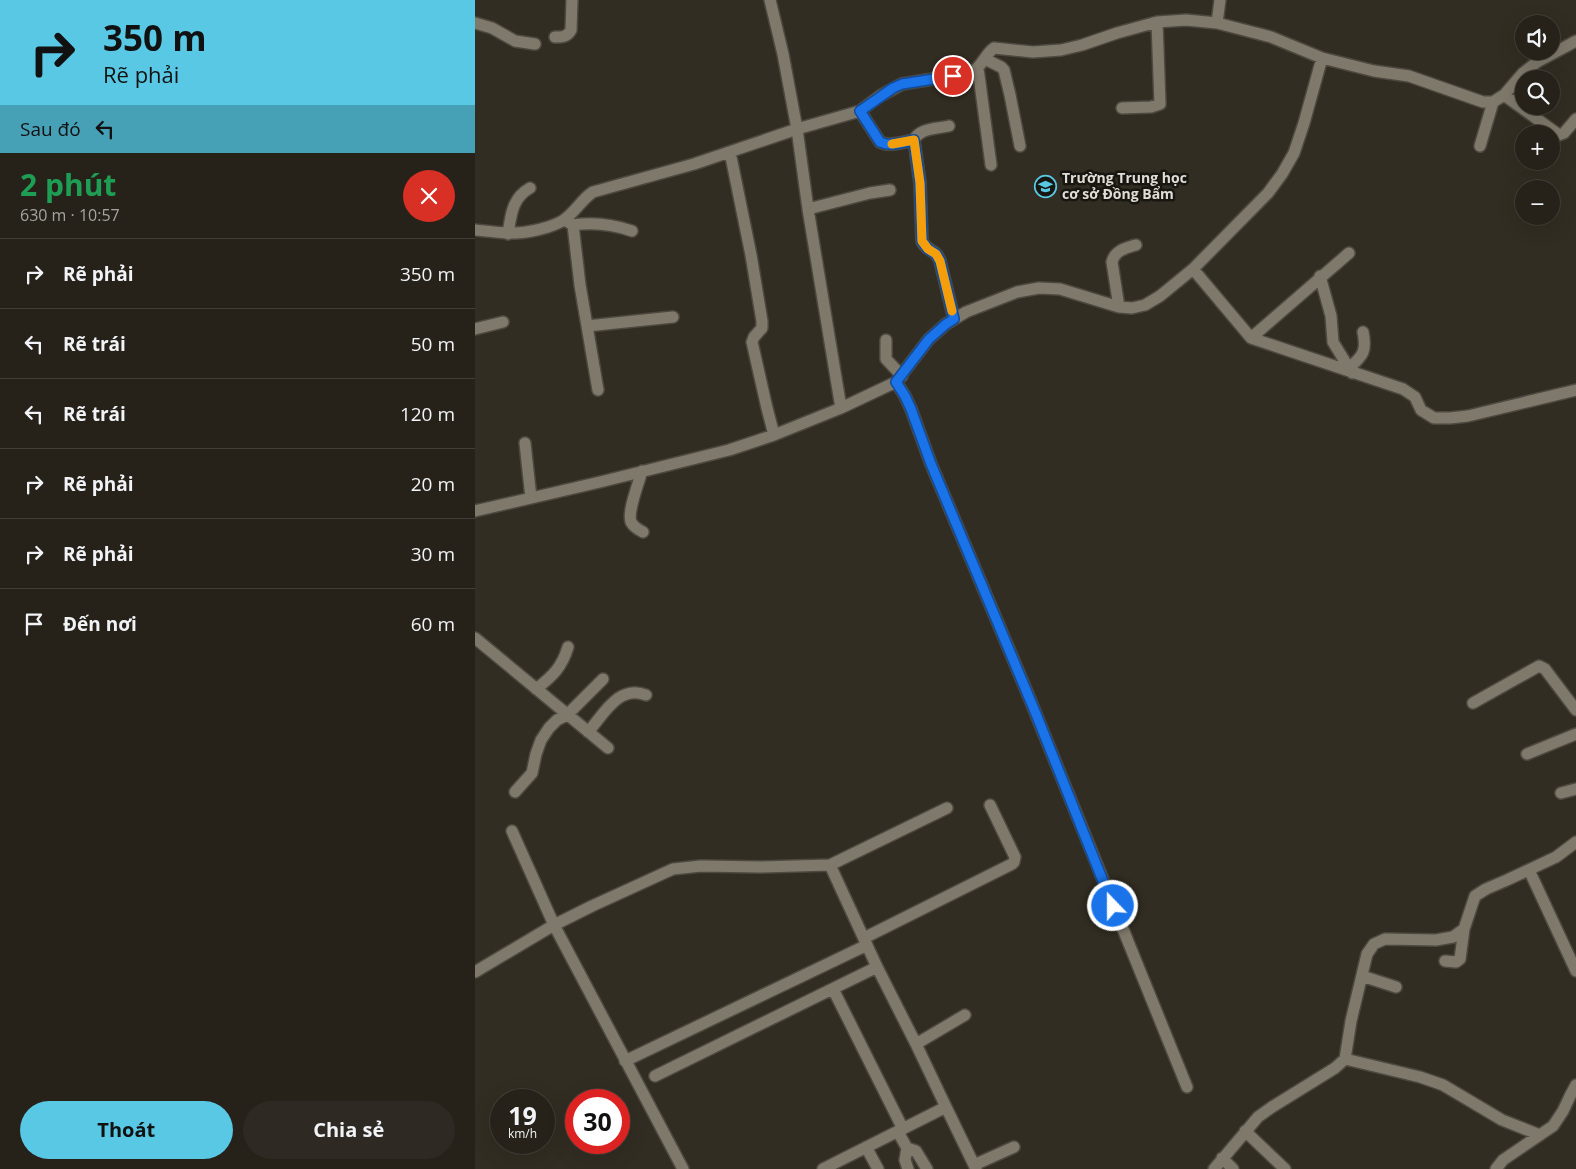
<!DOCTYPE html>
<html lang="vi">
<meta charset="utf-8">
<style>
body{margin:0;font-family:"Open Sans",sans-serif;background:#2e2a23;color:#f1f3f6;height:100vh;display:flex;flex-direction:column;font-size:19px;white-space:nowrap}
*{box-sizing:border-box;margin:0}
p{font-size:16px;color:#a4a4a2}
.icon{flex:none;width:28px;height:28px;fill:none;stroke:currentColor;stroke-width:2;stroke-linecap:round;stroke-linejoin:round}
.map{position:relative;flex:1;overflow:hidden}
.sheet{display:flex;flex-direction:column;background:#26221a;width:475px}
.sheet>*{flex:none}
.banner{background:#58c8e4;color:#111;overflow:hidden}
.controls{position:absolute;left:1040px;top:15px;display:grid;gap:10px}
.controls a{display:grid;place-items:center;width:45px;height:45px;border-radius:50%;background:#26221a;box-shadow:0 5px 20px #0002,0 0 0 1px #423f39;font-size:25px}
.speed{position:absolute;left:15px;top:1089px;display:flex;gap:10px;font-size:25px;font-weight:700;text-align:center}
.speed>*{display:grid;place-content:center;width:65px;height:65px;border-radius:50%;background:#26221a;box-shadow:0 5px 20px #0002,0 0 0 1px #423f39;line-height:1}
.speed small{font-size:12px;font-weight:400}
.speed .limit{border:8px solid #d22;background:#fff;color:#111}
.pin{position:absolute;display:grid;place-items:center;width:42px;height:42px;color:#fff;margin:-21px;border:2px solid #fff;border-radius:50%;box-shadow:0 1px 5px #0007}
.me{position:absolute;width:55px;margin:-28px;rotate:338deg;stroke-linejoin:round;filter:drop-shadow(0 0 4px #0008)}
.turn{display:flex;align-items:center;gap:18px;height:105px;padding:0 20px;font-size:22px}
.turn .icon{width:65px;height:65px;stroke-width:2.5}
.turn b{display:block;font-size:35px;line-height:42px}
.then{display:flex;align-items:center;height:48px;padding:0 20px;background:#0003;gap:10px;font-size:19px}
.round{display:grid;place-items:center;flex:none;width:52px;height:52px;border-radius:26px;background:#2e2a23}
.overview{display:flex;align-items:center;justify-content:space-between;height:85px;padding:0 20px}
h1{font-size:30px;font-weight:700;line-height:38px;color:#1e9e55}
.action{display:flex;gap:10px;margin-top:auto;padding:10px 20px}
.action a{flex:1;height:58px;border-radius:30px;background:#58c8e4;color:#111;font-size:20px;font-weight:700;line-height:58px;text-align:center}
.action a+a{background:#2e2a23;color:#f1f3f6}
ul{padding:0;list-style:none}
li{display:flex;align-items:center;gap:15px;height:70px;padding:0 20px;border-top:1px solid #423f39}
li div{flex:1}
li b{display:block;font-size:19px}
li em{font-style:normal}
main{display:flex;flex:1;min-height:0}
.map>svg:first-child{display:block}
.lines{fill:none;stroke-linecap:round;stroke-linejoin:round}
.minor-casing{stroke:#4d4940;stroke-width:14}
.path{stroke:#827e74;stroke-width:2;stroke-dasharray:5 2.5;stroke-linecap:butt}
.minor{stroke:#7f796c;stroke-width:11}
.route-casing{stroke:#114b97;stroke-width:12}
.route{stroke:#1a73e8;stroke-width:9}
.slow{stroke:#f59e0b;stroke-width:9}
.labels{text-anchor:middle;stroke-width:5;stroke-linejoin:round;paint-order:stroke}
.poi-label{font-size:14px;font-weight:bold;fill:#e0ddd6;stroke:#181611;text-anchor:start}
</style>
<main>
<section class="sheet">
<div class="banner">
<div class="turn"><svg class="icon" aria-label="right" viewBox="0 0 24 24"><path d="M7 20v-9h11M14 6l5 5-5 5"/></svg><div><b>350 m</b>Rẽ phải</div></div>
<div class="then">Sau đó<svg class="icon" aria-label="left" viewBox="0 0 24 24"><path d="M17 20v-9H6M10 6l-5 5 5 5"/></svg></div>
</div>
<div class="overview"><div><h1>2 phút</h1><p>630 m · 10:57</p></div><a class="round" style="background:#d93025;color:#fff"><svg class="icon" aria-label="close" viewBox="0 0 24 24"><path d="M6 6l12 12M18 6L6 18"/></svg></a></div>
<ul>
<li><svg class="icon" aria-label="right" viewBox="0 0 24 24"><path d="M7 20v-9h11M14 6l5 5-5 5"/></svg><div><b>Rẽ phải</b></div><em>350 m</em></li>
<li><svg class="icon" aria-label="left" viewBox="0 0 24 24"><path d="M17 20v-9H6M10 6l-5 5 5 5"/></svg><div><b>Rẽ trái</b></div><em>50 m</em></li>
<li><svg class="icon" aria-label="left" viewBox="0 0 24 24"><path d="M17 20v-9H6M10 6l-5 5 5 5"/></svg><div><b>Rẽ trái</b></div><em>120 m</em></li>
<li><svg class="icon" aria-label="right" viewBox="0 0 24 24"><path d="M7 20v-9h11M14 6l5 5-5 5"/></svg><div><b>Rẽ phải</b></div><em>20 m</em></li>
<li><svg class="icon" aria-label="right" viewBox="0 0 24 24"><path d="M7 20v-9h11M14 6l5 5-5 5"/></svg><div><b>Rẽ phải</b></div><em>30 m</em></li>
<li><svg class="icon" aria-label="arrive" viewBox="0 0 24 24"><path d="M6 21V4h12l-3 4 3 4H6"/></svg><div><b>Đến nơi</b></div><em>60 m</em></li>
</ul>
<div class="action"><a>Thoát</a><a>Chia sẻ</a></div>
</section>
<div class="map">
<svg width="1101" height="1169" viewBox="0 0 1101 1169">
<rect width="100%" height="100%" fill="#322d22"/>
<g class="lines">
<defs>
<path id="minor" d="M295 0 308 54 322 129 333 209 366 408
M0 23 17 28 40 41 60 44
M742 23 745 0
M80 37C88 37 92 37 96 30L97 0
M510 59 526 67 529 70 535 95 545 146
M503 68 516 165
M1029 95 1084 135 1089 133 1101 119
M647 108 676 107 685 104 682 22
M385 111 405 142C415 147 428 142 439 140L445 183 447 241C450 249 456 249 461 254 463 256 464 259 465 261L479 319
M439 140C445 128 461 129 474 126
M1005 146 1018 102
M255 152 276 255 287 321V328L279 337 277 342 292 408 299 435
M333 209 395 193 415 190
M90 220 98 225 105 285 123 390
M98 225C119 222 137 224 157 231
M0 230C29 233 44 236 73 227 79 225 85 223 90 219 101 211 107 199 118 192L219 164 322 129 385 111 405 96 427 84 495 73C507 68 509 55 519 48L558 52 586 50 607 45 642 33 682 22 711 20 742 23 796 37 847 58 899 71 934 76 1008 102H1018L1029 95 1048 73 1062 62 1101 41
M33 234C36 215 37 198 55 188
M718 269 776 338 928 389 940 397 946 410 959 418H975L993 416 1101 390
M845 276 856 316 858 342 877 373
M644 307 637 262C640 250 651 248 661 245
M112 326 198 317
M0 329 28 322
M776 338 874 253
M411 340V359L427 376
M874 368C888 356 892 351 888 332
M421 382 430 396 436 409 456 464 554 697 712 1087
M50 443 56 498
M167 471C164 482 152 512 156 522 158 526 164 530 168 532
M0 511 125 482 254 450 299 435 366 408 421 382 454 339 471 324 491 312 542 292 564 288 585 289 644 307 657 308 670 305 685 296 718 269 793 193 807 174 819 153 829 123 847 58
M0 638 133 748
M61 689C78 676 87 667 93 647
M998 703 1064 666 1070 669 1101 710
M113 732C129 714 144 684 171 695
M1052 754 1101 734
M40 792 57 773 61 754 66 740 74 728 82 720 92 715 128 679
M1086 793 1101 789
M37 831 79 925 208 1169
M355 865 402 967 441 1044 471 1107
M1054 870 1101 971
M389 938 537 864 539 862 540 857 515 805
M970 961 981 962 985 959 989 929
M0 972 79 925 117 906 198 869 226 866 285 867 355 865 472 808
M887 976 921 987
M358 989 428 1129
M441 1044 490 1015
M870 1059 945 1077 968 1085 1027 1120 1065 1135
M150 1061 392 945
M180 1076 402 967
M770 1131 810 1169
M423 1132 432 1148 430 1160 433 1169
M391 1147 403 1169
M432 1148 441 1151 452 1169
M747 1158 758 1169
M499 1165 539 1147
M348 1169 471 1107 501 1169
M739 1169 783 1117 797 1107 860 1068 870 1059 876 1021 892 954 899 944 910 939 961 940 978 937 989 929 1000 896 1011 889 1032 880 1081 857 1101 842
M1021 1169 1028 1160 1078 1126 1088 1111 1095 1096 1101 1085"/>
</defs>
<use href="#minor" class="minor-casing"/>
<path class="path" d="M1046 40 1049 43"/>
<use href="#minor" class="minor"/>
</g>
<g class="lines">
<defs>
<path id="route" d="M478 76 427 84 418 88 385 111 405 142C415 147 428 142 439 140L445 183 447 241 453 249 461 254 465 261 479 319 471 324 454 339 421 382 430 396 436 409 456 464 561 714 638 906"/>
</defs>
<use href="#route" class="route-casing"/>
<use href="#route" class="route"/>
<path class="slow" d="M417 144 439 140 445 183 447 241 453 249 461 254 465 261 477 311"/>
</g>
<defs>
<symbol id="school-ring" viewBox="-11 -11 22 22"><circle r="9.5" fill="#181611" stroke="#58c8e4" stroke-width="1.5"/><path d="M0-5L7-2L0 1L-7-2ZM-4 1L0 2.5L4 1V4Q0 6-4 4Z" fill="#58c8e4"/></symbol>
</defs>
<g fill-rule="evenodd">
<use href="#school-ring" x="558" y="174" width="25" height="25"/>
</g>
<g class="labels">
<g class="poi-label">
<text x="587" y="183">Trường Trung học<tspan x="587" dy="16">cơ sở Đồng Bẩm</tspan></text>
</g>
</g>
</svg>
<div class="controls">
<a><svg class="icon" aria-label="sound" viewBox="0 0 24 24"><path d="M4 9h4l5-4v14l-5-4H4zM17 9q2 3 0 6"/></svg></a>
<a><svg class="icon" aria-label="search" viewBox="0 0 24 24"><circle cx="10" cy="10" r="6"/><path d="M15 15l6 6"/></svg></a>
<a>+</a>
<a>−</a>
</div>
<div class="speed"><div>19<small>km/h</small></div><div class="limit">30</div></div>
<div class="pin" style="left:478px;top:76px;background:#d93025"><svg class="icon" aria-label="arrive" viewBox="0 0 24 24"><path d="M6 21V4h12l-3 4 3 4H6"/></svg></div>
<svg class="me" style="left:638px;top:906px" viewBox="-20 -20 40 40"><circle r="17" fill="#1a73e8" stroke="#fff" stroke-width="3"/><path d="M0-11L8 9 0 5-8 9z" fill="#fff"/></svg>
</div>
</main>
